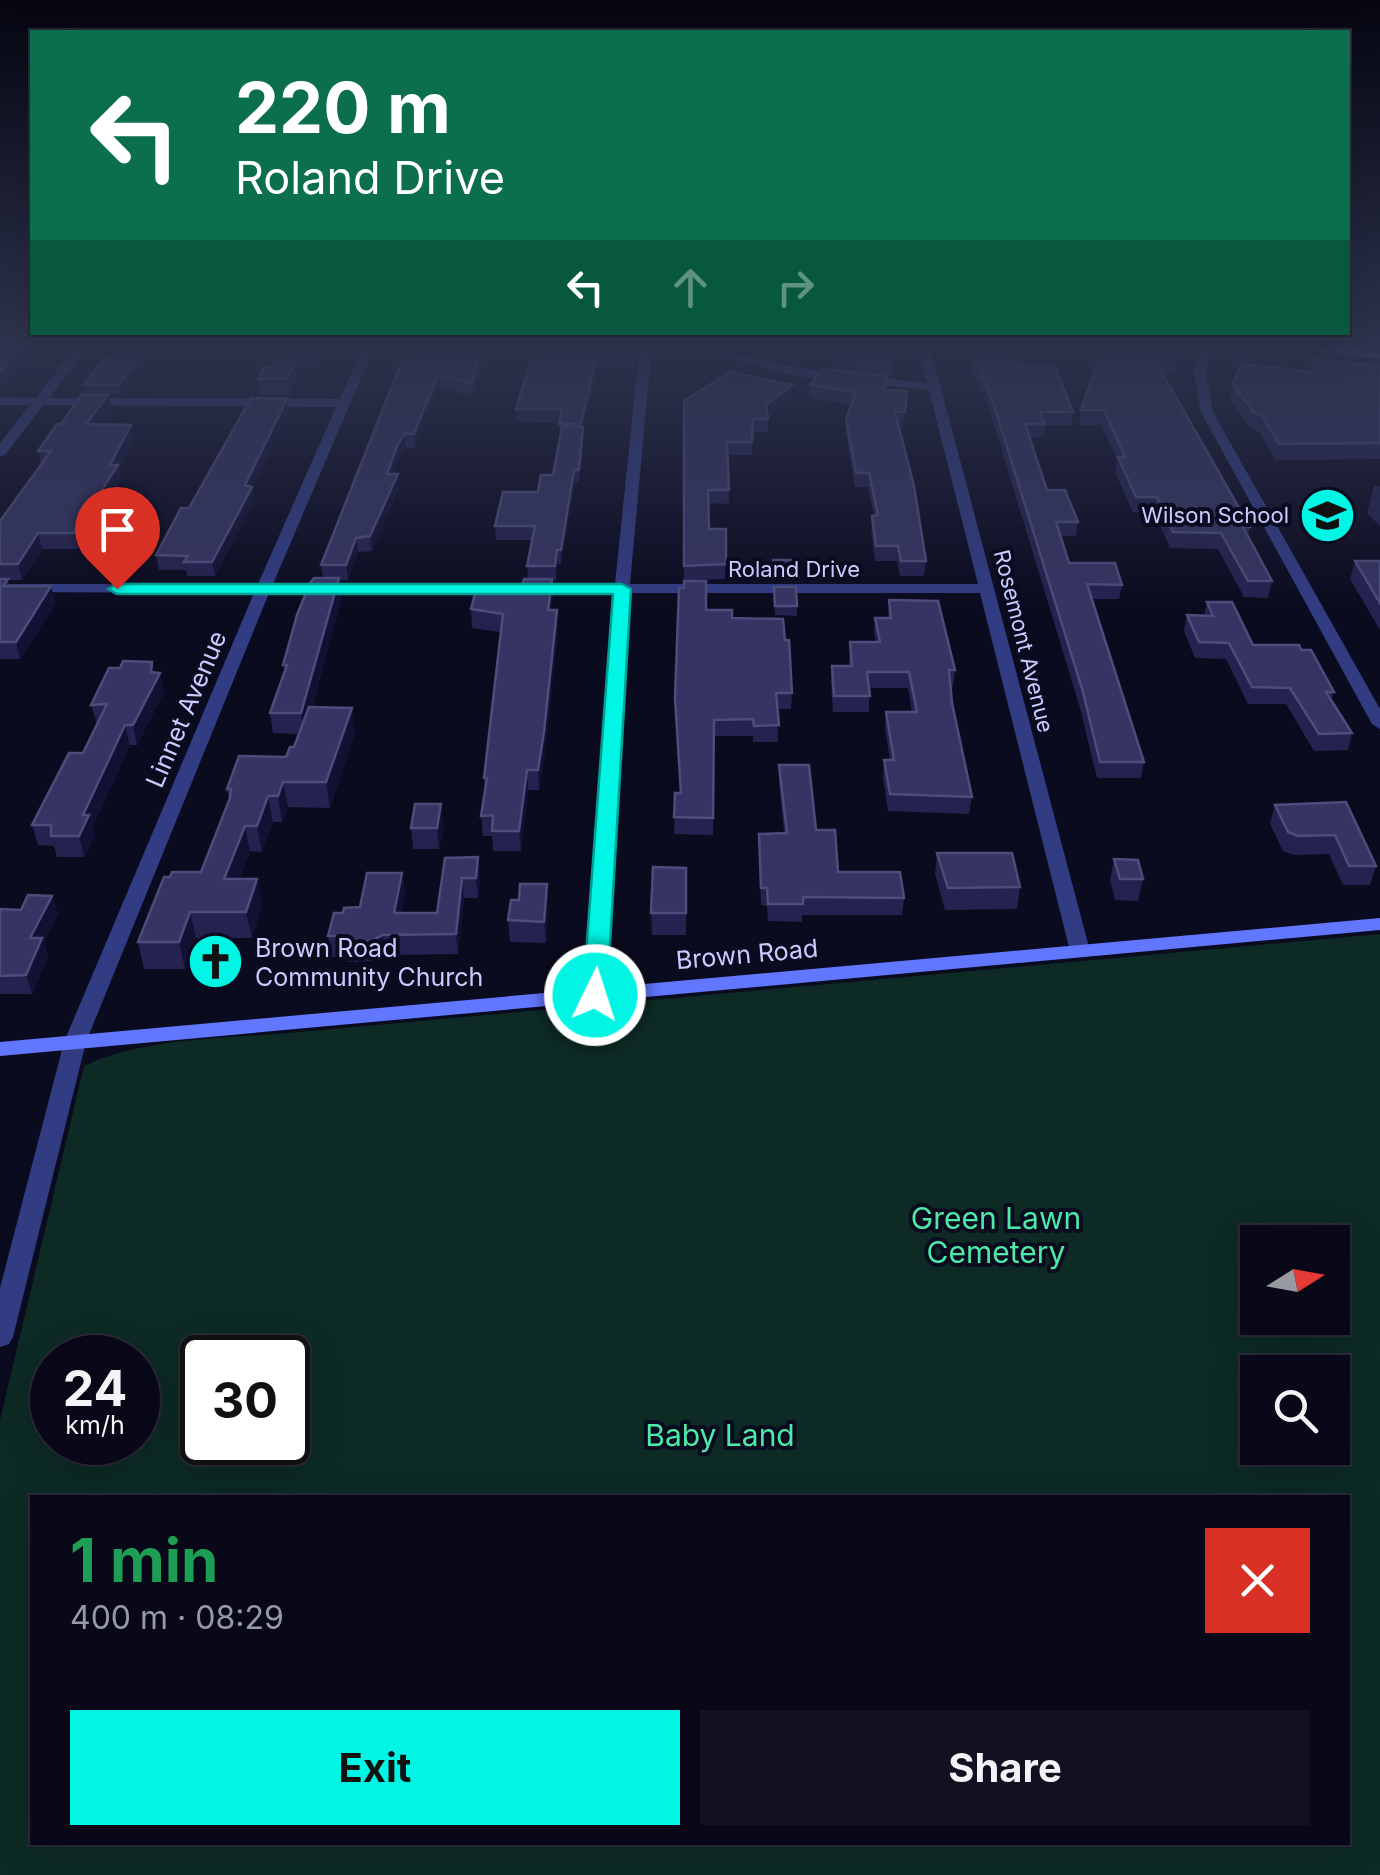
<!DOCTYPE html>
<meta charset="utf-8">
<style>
body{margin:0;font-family:Inter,sans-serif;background:#111121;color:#f1f3f6;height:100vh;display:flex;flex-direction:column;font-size:38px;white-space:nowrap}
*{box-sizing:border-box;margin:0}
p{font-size:32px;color:#989aa2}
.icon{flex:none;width:55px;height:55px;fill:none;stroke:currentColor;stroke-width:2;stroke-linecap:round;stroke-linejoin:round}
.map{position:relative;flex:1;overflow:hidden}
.details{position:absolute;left:30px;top:1495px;width:1320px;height:350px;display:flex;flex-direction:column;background:#080818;border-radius:0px;box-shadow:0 10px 40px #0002,0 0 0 2px #292937}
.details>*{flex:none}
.hud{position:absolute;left:30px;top:30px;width:1320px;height:305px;border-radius:0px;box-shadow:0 10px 40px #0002,0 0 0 2px #292937;background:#0b6e4f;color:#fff;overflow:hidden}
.needle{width:65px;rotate:79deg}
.buttons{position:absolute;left:1240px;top:1225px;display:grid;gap:20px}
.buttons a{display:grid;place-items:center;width:110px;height:110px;border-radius:0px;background:#080818;box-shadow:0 10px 40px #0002,0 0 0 2px #292937;font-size:50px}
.speed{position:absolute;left:30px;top:1335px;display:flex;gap:20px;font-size:50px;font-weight:700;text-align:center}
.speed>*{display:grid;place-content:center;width:130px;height:130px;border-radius:50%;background:#080818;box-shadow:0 10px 40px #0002,0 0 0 2px #292937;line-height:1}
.speed small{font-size:25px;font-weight:400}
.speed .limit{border:5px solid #111;border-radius:15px;background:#fff;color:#111}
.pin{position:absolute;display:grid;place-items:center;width:85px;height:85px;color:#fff;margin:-102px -42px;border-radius:50% 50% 50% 0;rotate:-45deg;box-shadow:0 0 10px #0007}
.pin .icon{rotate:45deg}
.me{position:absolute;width:110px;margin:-55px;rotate:4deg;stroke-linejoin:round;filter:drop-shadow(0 0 8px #0008)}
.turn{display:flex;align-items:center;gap:35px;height:210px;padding:0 40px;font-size:45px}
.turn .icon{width:130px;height:130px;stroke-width:2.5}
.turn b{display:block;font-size:70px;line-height:85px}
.lanes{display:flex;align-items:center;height:95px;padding:0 40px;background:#0003;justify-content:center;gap:50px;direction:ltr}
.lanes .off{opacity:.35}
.round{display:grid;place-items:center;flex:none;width:105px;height:105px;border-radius:0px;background:#111121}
.head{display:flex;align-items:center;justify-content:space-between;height:170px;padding:0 40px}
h1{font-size:60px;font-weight:700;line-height:75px;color:#1e9e55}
.primary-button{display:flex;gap:20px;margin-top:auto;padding:20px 40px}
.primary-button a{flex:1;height:115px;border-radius:0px;background:#00f5e4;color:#111;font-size:40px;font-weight:700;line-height:115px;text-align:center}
.primary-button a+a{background:#111121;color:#f1f3f6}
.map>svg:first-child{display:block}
.green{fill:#0d2a24;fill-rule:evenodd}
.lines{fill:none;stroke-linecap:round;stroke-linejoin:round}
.minor{fill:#313c83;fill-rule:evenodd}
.secondary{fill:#6177ff;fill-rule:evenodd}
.primary{fill:#a151ff;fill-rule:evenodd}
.wall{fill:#24224f}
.shaded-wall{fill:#121134}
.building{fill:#353462;stroke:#4d4c7b;stroke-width:2.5}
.route{fill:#00f5e4;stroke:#009f94;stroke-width:2.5}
.labels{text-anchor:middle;stroke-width:8;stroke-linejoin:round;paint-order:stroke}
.far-poi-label{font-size:22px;fill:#caccff;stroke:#0b0b20;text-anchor:end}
.far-street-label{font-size:22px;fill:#caccff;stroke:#0b0b20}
.street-label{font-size:25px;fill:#caccff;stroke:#0b0b20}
.poi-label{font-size:25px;fill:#caccff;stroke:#0b0b20;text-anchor:start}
.near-park-label{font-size:30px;fill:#4ce9a7;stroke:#0b0b20}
</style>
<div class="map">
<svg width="1380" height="1875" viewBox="0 0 1380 1875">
<rect width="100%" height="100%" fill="#0b0b20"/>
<path class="green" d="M1380 934V1875H0V1420L84 1066C148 1036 229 1039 299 1032ZM1258 1242H1332V1318H1258ZM52 1358H138V1442H52ZM202 1358H288V1442H202ZM1258 1372H1332V1448H1258ZM32 1498H1348V1842H32Z"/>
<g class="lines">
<path class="minor" d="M79 343H91L49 398 340 399 364 343H376L273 584H615L640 343H652L630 584H978L929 390 798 376 671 343H692L798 368 927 383 917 343H929L1090 951 1080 957 1070 951 980 593H629L605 995 595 1002 585 995 614 593H269L86 1042 13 1337 9 1344 0 1347V1288L64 1042 254 593 0 592V584H258L336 407 43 405 5 455 0 456V443L30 405H0V397L36 398Z
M1200 343H1212L1206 373 1213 412 1380 709V729L1372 724 1201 412 1194 373Z"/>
<path class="secondary" d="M1380 918V930L0 1056V1042Z"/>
<path class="primary" d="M1278 343 1380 349V359L1286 348Z"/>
</g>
<path class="wall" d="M120 343 121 394H86L84 384 108 359Z
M283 343H329L317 367H302L290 395H261L258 379 271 367Z
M406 343H631L635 357 634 368 598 367 583 430 579 483H575L561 564H558L556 580H552L553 597 551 610 558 629 545 752 539 790H528L521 851H493L492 836H483L481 816 485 792 484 778 501 632 472 628 471 609 522 586 528 579 527 566 532 540H496L495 526 538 492 553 475 560 437 559 423 516 422V409L533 355 488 344 472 397 439 387 415 448H406L399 459 394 474 399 488 372 551 358 552 348 580H340L342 597 312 707 355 733 330 808 288 807 282 822H273L262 852 250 851 239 879H257L262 905 252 938H196L185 969H144L138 942 201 872 229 800 227 789 286 757 294 747 299 734 273 733 270 713 285 672 283 665 323 578 321 565 406 350Z
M785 343H885L879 348 894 349 893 360 890 375 838 369 839 361 785 346Z
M966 343H1005L998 354 1018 366 1073 412 1071 425H1045L1043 437H1030L1047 490 1078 522 1076 536H1060L1069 563 1122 585 1119 599H1092L1144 762 1141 778H1097L1080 708 992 418 965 350Z
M1190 343 1185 360 1178 359 1174 372 1161 370 1250 527 1248 535 1272 581 1268 598 1244 597 1218 549 1170 548 1154 512H1133L1115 472 1117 460 1101 425H1079L1081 410 1148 348Z
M1234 343H1260L1254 362 1231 360Z
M1380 366V459L1276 460 1260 433 1250 428 1230 400 1233 384 1311 371Z
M810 385 907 391 903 426 899 425 926 561 924 576H900L897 561H875L871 531 872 516H874L868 487H855L846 433V419L851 404 809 398Z
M108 395 112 409 100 424 131 425 134 439 119 468 122 480 78 549H42L22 580H8L9 586 56 603 20 659H0V521L41 464 38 451 61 424Z
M791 398 768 417V432H753L752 455H728L729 504 708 503 709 529H726L725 579 684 580V401Z
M287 399 289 412 252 488 255 500 215 576H187L186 570H159L156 555 189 508Z
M1374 486H1380V526L1367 513Z
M773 560 794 571V580H774Z
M1355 561H1380V630L1350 579Z
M774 587 797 606V616L775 615Z
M684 588 706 610 732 618 792 693 791 709H777L778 742H753V736H714L713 835 674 834 675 793H680L675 698Z
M889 600 955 670 953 687H951L952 703 972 797 969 814 888 811 883 777 884 760H890L885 729 886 712H912L908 688H869V712H833L831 682 832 666H849L850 642H876L874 633 875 618H888Z
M1207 602 1253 645 1301 650 1334 692 1331 700 1352 733 1348 750 1314 751 1286 704H1248L1226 659 1195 658 1184 631 1187 615 1204 616Z
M155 672 164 692 137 745H130L93 826 95 835 84 857H57L54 846 38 845 32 825 83 753 97 724 91 705Z
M779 765 838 872 904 898 902 915H802V922L768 921 767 906 761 905 759 834 784 833 779 783Z
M1346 802 1376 866 1370 885H1343L1329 854 1293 855 1283 851 1270 824 1275 805Z
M444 825 439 849H413L411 828Z
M937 853 1020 887 1017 909 945 910 935 874Z
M445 858 480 877 478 898H464L458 954 386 955 374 961 348 962 347 957H332L328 936 343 913 360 907 402 873 405 892 401 913H437Z
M1114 859 1143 879 1138 901 1115 900 1110 880Z
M686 868V935H652L651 913Z
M547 884 548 906 546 943 510 942 508 920 519 900Z
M52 896 58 914 44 942 48 957 32 994H0V909L21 910Z"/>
<path class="shaded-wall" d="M23 343H36L0 388V371Z
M149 343H158L121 394 119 385Z
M319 343H329L317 367 315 351Z
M484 343H488L472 397 471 384Z
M874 343H885L869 359V348Z
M999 343H1005L991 366 992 354Z
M300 351 302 367 290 395 287 379Z
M597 354 598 367 583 430 579 483 581 424Z
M438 374 439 387 415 448 414 434Z
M792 385 791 398 766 418V405Z
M108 395 112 409 89 439 86 424Z
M287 399 289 412 252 488 255 500 215 576 212 562 245 485Z
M131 425 134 439 119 468 122 480 78 549 74 533Z
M404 434 406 448 399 459 389 488 387 474 397 446Z
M574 470 575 483 561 564V550Z
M398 474 399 488 372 551 370 536Z
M38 533 42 549 22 580 18 564Z
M356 538 358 552 348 580 346 565Z
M557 550 558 564 556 580 555 566Z
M339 578 342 597 304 734 301 713Z
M552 579 553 597 549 629 548 610Z
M51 586 56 603 20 659 16 642Z
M557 610 558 629 545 752 539 790 538 770Z
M152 662 156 680 160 673 164 692 137 745 133 725 151 672Z
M352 708 355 733 330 808 326 782Z
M125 725 130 745 93 826 95 835 84 857 79 836 83 815Z
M527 770 528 790 521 851 519 831Z
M283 782 288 807 282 822 278 796Z
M268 796 273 822 262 852 257 826Z
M441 804 444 825 439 849 437 828Z
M245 826 250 851 230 905 224 879Z
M478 857 480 877 478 898 476 878Z
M402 873 405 892 397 933 394 913Z
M462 878 464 898 458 954 456 934Z
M257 879 262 905 252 938 246 912Z
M547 884 548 906 546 943 544 922Z
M52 896 58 914 44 942 48 957 32 994 26 975 30 938Z
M190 912 196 938 185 969 179 942Z
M383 935 386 955 374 961 371 941Z"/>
<path class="building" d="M0 343H23L0 371Z
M120 343H149L119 385 84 384 104 359H108Z
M283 343H319L315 351H300L287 379H258L264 367H271Z
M409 343H484L471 384 438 374 414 434H404L397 446 387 474H398L370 536 356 538 346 565H321Z
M536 343H631L635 344 633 355 597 354 581 424H559L562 409H516Z
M814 343H874L869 348 894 349 890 364 839 358 840 350Z
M969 343H999L992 354H1013L1018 366H1055L1073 412H1040L1045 424H1025L1047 490H1065L1078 522H1056L1069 563H1115L1122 585 1087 584 1144 762H1100L1083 692 994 405Z
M1104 343H1145L1148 348 1151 343H1188L1187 346 1181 345 1177 358 1152 355 1250 527H1243L1272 581H1248L1221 533 1173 532 1157 497H1136L1118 457H1125L1104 410H1081Z
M1234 343H1258L1257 349 1234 346Z
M1314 359 1380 366V443L1279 444 1263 417 1253 412 1233 384 1241 364 1312 372Z
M823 369 887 376 884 390 907 391 905 412H895L914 486 926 561H901L898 546H876L872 516 878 515 869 473H856L846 419 856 392 810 385Z
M730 372 792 385 766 405 768 419H753L752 442H727L729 490H708L709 529H726V564L684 566V401Z
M82 394 108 395 86 424 131 425 110 465H118L74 533H38L18 564H0V521L51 451H38L57 424H61Z
M251 398 287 399 245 485 252 487 212 562H184L188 556 156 555 181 508H189Z
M562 427H583L579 470H574L561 550H557L555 566H527L535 526H495L503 492H538L541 475H553Z
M773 560H793L794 571H774Z
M1355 561H1380V603Z
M314 578H339L301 713H270L287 665H283L297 615 310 583Z
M0 579H8L3 586H51L16 642H0Z
M524 579H552L548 610H557L544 732 538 770H527L519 831H492L493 815 481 816 487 778H484L503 614 471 609 477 586H522Z
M684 581H706V610H732V618L783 619 785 640H789L792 693H776L779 725 754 726 753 719 714 720 713 818 674 817 675 793H681L675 698 679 588H684Z
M774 587H796L797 606H775Z
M889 600 938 601 955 670H949L952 703 972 797 890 794 884 760H894L886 712H917L909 672H867L870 696H834L832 666H852L850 642H880L875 618H891Z
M1207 602H1232L1253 645H1299L1301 650H1311L1334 692H1326L1352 733 1319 734 1290 688 1252 687 1229 643 1199 642 1187 615 1213 616Z
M123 661 152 662 151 672 160 673 133 725H125L83 815H89L79 836H51V825H32L69 753H83L107 704 91 705 109 668H120Z
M309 707 352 708 326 782H283L278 796H268L257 826H245L224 879H257L246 912H190L179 942H138L164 877H170L172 872H201L230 798 231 789H227L239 756 286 757 290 747H294Z
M779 765H809L816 830H835L838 872H900L904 898 803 897V904H768L767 888H761L759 834 787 833Z
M1346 802 1376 866H1349L1335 835 1298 836 1288 832 1275 805Z
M415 804H441L437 828H411Z
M937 853H1012L1020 887 948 888Z
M478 857 476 878H462L456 934 383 935 371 941H345L346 936H328L334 913H343L344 908 360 907 367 873H402L394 913H437L445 858Z
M1114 859 1138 860 1143 879H1120Z
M653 867 686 868V913H651Z
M520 884H547L544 922 508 920 511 900H519Z
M28 895 52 896 30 938H42L26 975 0 976V909L21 910Z"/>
<linearGradient id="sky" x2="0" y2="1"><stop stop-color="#060612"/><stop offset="0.57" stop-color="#2e344e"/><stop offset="1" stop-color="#2e344e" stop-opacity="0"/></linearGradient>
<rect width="1380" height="606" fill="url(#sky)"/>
<path class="route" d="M622 584 631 589 607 995 595 1003 583 995 613 594H117L108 589 117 584Z"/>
<defs>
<symbol id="school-disc" viewBox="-11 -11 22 22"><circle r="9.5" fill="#00f5e4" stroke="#0b0b20"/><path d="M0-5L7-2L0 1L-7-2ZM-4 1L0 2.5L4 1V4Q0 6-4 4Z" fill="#111"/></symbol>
<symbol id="church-disc" viewBox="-11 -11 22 22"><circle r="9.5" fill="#00f5e4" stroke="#0b0b20"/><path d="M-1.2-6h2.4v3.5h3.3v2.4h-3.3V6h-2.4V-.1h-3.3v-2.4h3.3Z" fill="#111"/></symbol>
</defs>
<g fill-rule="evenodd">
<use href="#school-disc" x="1296" y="484" width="63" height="63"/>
<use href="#church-disc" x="184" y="930" width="63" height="63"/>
</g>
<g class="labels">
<g class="far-poi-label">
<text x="1289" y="523">Wilson School</text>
</g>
<g class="far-street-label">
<text x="794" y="577">Roland Drive</text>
<text transform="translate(1024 641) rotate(76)" y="8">Rosemont Avenue</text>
</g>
<g class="street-label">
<text transform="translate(186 709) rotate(-67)" y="9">Linnet Avenue</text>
<text transform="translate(747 954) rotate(-5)" y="9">Brown Road</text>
</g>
<g class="poi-label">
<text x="255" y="957">Brown Road<tspan x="255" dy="29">Community Church</tspan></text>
</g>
<g class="near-park-label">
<text x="996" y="1229">Green Lawn<tspan x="996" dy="34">Cemetery</tspan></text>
<text x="720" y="1446">Baby Land</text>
</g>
</g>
</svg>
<div class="buttons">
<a><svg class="needle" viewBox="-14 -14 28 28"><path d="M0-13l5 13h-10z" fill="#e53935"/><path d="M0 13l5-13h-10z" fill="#989aa2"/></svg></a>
<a><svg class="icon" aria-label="search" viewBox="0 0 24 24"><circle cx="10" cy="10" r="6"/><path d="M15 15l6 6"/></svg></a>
</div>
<div class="speed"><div>24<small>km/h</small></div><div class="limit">30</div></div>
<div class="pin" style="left:117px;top:589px;background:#d93025"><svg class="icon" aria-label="arrive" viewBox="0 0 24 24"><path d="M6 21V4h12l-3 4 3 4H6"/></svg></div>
<svg class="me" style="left:595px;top:995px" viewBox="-20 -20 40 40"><circle r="17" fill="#00f5e4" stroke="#fff" stroke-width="3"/><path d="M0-11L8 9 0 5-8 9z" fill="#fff"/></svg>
<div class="hud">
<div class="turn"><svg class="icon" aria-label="left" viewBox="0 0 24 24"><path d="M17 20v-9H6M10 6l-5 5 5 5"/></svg><div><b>220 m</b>Roland Drive</div></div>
<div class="lanes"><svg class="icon" aria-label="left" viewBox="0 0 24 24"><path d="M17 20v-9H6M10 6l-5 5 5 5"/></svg><svg class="icon off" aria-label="ahead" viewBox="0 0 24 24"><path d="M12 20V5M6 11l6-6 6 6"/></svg><svg class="icon off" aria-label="right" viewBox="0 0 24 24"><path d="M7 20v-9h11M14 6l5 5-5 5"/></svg></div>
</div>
<section class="details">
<div class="head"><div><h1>1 min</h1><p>400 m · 08:29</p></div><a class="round" style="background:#d93025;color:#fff"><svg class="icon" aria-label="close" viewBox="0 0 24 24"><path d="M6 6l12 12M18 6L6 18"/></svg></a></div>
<div class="primary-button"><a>Exit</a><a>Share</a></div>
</section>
</div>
